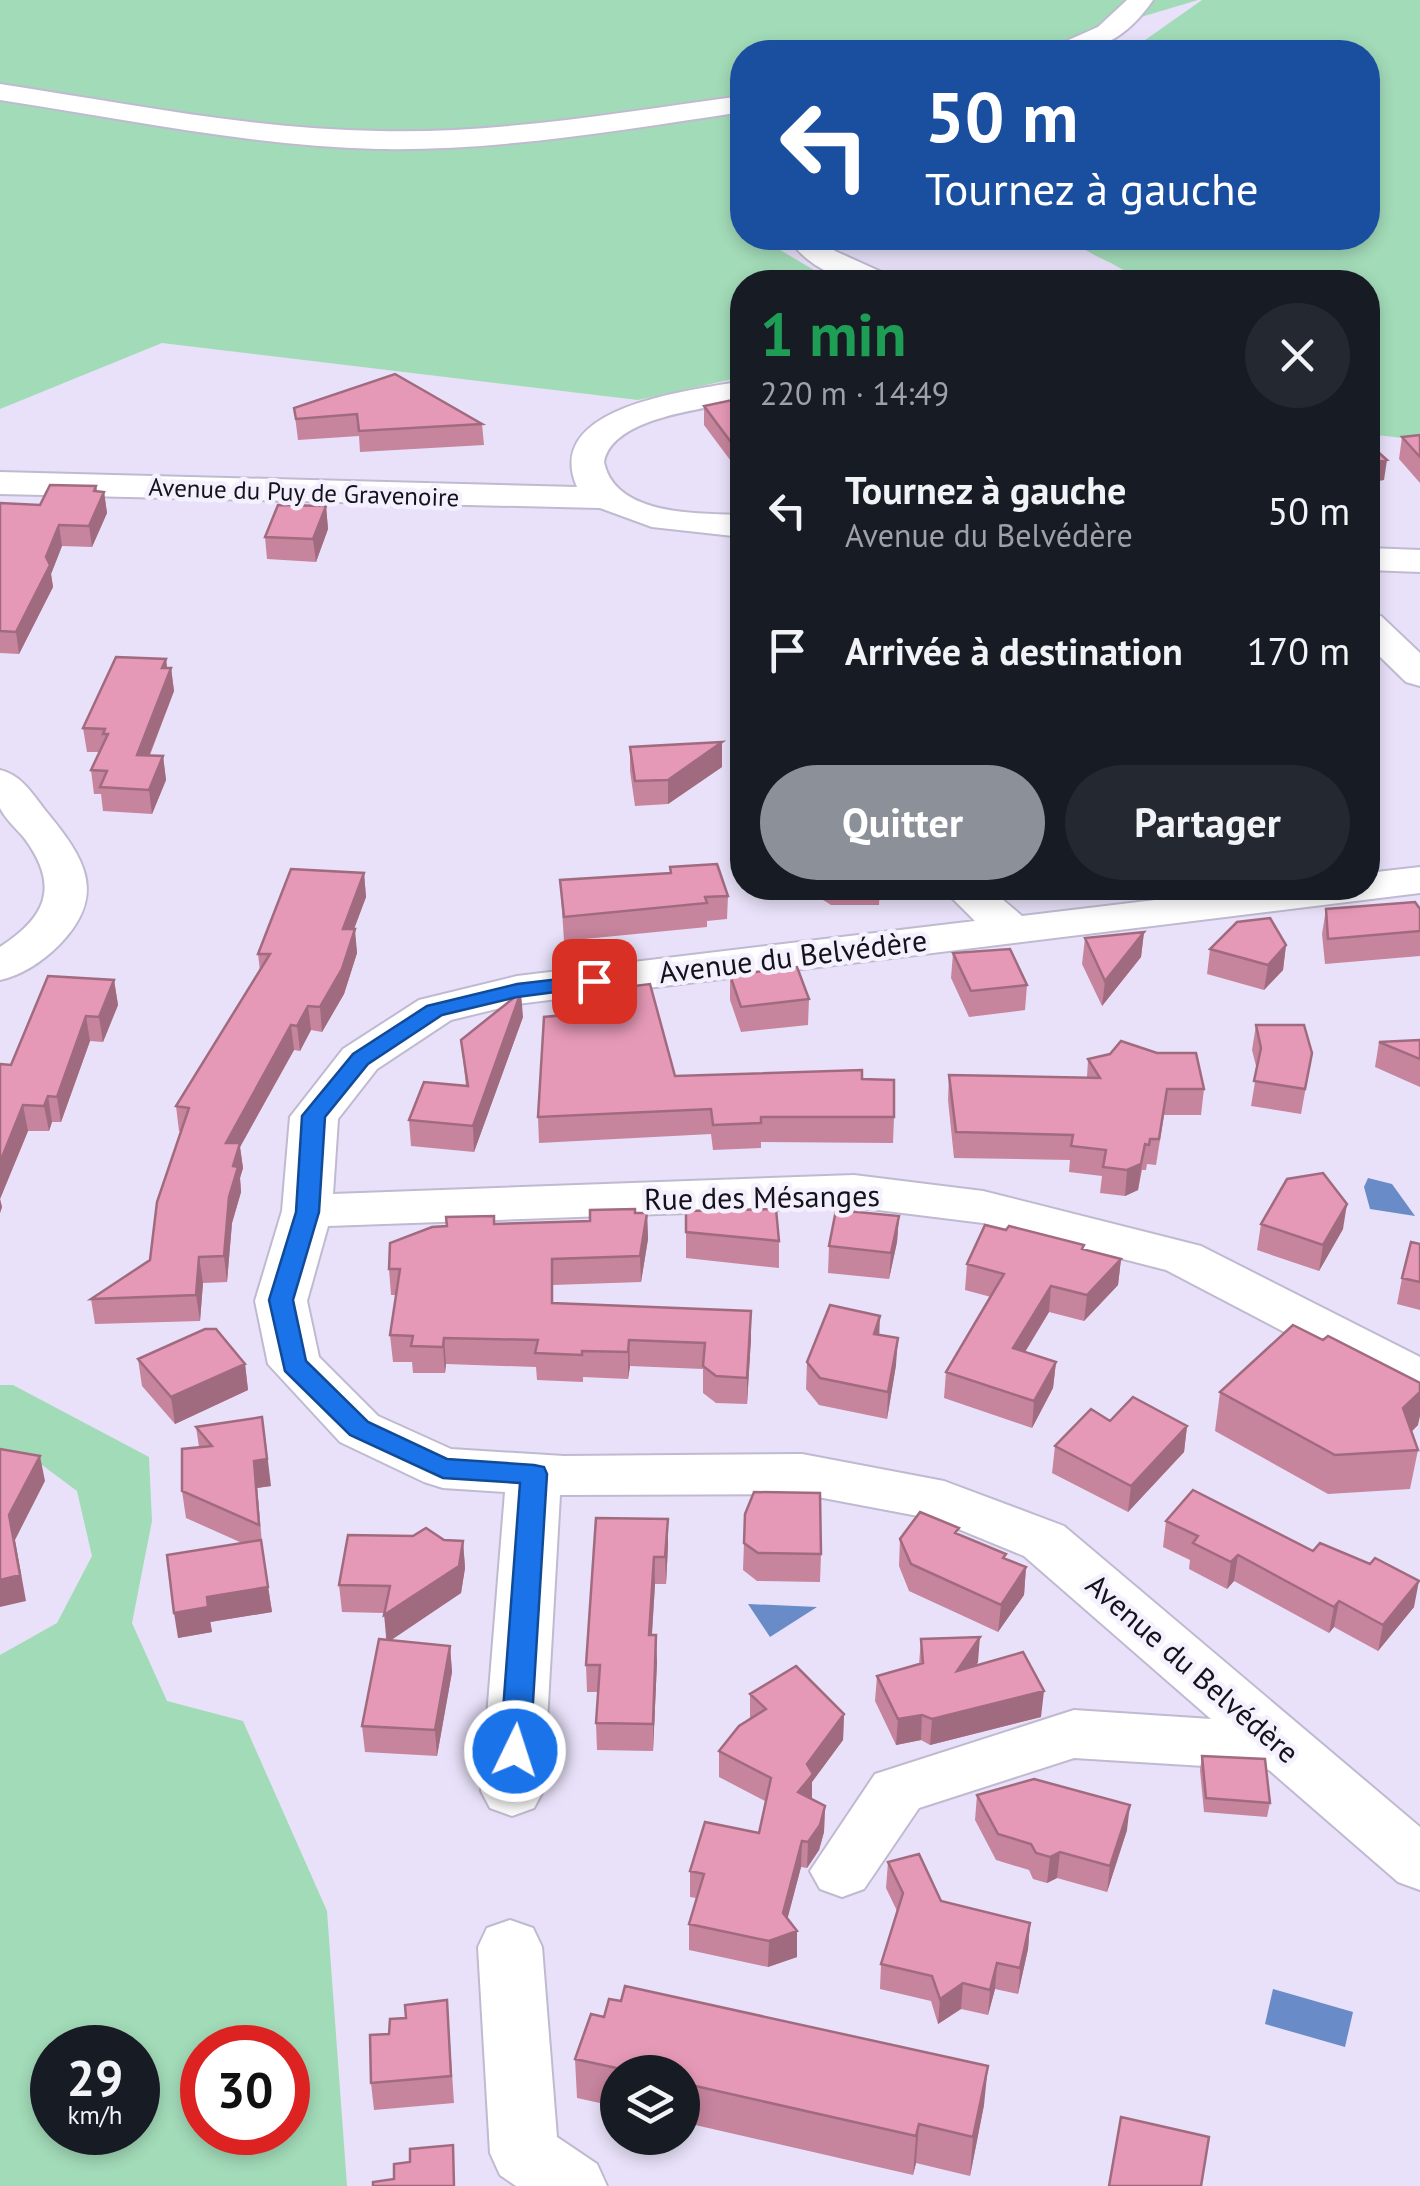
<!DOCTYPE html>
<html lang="fr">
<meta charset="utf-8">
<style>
body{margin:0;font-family:"PT Sans",sans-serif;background:#242831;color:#f1f3f6;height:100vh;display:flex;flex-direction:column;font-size:38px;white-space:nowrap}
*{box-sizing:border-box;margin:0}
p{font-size:32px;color:#9ea1a6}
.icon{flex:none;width:55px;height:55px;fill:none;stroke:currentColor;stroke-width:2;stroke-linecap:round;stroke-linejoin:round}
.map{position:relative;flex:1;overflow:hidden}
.panel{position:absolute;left:730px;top:270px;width:650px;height:630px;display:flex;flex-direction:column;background:#171b24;border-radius:40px;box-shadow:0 5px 15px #0003}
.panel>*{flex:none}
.guide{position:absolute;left:730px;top:40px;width:650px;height:210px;border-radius:40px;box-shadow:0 5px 15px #0003;background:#1a4fa0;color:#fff;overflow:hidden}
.tools{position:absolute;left:600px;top:2055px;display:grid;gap:20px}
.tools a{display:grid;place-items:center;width:100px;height:100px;border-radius:50%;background:#171b24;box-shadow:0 5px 15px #0003;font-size:50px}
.speed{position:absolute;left:30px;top:2025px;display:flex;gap:20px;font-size:50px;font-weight:700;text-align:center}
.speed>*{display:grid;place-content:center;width:130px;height:130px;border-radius:50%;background:#171b24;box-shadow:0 5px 15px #0003;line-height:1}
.speed small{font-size:25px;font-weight:400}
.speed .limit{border:15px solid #d22;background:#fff;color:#111}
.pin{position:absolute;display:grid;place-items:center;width:85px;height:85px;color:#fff;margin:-42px;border-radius:20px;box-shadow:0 5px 15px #0006}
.me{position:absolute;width:110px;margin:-55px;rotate:4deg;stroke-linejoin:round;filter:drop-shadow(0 0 8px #0008)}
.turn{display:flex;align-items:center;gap:35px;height:210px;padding:0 30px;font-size:45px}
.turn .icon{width:130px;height:130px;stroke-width:2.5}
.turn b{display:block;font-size:70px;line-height:85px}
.round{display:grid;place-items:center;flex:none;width:105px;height:105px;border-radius:52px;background:#242831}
.head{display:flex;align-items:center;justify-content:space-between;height:170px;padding:0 30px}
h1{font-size:60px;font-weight:700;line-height:75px;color:#1e9e55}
.primary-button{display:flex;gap:20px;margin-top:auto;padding:20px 30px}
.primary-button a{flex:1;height:115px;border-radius:60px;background:#8c9099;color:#fff;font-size:40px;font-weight:700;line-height:115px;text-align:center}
.primary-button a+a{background:#242831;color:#f1f3f6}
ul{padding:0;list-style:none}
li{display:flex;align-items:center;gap:30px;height:140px;padding:0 30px}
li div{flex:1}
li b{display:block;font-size:38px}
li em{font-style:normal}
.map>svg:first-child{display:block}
.green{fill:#a2dbb8;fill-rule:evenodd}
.water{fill:#698bc7}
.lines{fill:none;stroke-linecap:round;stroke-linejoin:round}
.minor-casing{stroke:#c0bad1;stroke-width:4}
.minor{fill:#fff;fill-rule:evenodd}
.wall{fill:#c6849d}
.shaded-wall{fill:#a16b7f}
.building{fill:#e699b6;stroke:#a16b7f;stroke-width:2.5}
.route{fill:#1a73e8;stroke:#114b97;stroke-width:2.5}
.labels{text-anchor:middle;stroke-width:9;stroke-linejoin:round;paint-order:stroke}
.far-street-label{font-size:25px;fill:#14121a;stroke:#f4f0fe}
.street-label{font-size:30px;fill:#14121a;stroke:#f4f0fe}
</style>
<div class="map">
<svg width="1420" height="2186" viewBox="0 0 1420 2186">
<rect width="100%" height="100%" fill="#e8e1f9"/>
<path class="green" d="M0 0H1198L1024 52H742V238H760L834 282H742V377L638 400 162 343 0 409Z
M1202 0H1420V440L1368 434V282H1138C1119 261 1090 259 1071 238H1368V52H1128Z
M0 1385H13L149 1457 152 1521 132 1623 167 1701 243 1721 327 1911 347 2186H0V1655L57 1623 92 1556 77 1491 38 1462 0 1454ZM52 2048H138V2132H52ZM202 2048H288V2132H202Z"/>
<path class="water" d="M1368 1178 1392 1184 1415 1216 1370 1209 1364 1187Z
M748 1604 817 1607 770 1637Z
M1273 1989 1353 2012 1345 2047 1265 2024Z"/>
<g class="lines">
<defs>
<path id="minor" d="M1127 0H1153C1127 38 1096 55 1051 52L1055 46 1098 27Z
M0 84C125 103 251 129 378 131 500 134 622 112 742 96V112C622 130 500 151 378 149 251 146 125 119 0 100Z
M788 238H820L835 251 888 275 893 282C852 285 813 274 788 238Z
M742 381V401C705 409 612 417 604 462 615 517 700 513 742 515V537L652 527 600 508 0 494V472L577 487C541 405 692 391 742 381Z
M1368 548 1420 550V572L1368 570Z
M1368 613 1381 616 1420 653V686L1406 682 1368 645Z
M0 770C21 775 32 793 45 810 84 857 109 894 59 945 43 961 22 975 0 980V947C46 917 60 887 25 839 18 830 5 819 0 808 0 799 0 780 0 770Z
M1420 867V893L517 1004 451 1020 377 1069 338 1119 333 1194 854 1175 983 1191 1201 1246 1420 1357V1398L1401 1393 1166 1270 983 1223 854 1207 328 1226 307 1301 319 1357 378 1416 451 1449 564 1456 802 1454 944 1481 1064 1526 1420 1827V1890L1398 1882 1269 1770 1074 1758 919 1808 864 1889 842 1897 820 1889 810 1871 875 1774 1074 1710 1211 1719 1024 1556 934 1519 802 1494 560 1495 543 1791 534 1808 512 1816 490 1808 481 1791 505 1492 443 1488 424 1482 340 1442 268 1364 255 1301 282 1211 290 1117 343 1049 419 1000 517 976 975 921 942 888H989L1022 916 1255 888H1368V873Z
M510 1920 533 1928 542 1947 557 2137 597 2164 607 2186H516L500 2175 490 2153 478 1947 487 1928Z"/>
</defs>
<use href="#minor" class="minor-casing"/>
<use href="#minor" class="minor"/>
</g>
<path class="wall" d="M742 398V476L704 425V406Z
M294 408 482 424 484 445 360 452 359 436 298 440Z
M1420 435V483L1399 459 1402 437Z
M96 486 97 491 104 492 107 513 92 547 62 546 51 574 53 587 19 654 0 653V503L40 505Z
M326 506 328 529 316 562 267 559 265 537Z
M166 659 167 668H171L174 691 150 755 163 756 166 780 152 814 103 811 101 794H94L91 770 99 752H87L83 728Z
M739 740H742V777L739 764Z
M630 747 722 767 668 804 635 806 630 771Z
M670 867 728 896 727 919 707 921V927L564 941 560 880 670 873Z
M364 873 366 897 354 929 357 953 344 994 322 1032 311 1030 300 1051 294 1050 240 1147 243 1168 240 1178 241 1192 232 1223 227 1282 203 1283 200 1321 95 1324 91 1299 150 1260 181 1132 179 1131 176 1106 260 971 258 954Z
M820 888H880L879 905H831L820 898Z
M1326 909H1420V956L1325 964 1322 934Z
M1144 932 1141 957 1102 1006 1082 964 1085 938Z
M1286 945 1283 970 1264 990 1207 974 1210 949Z
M953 953 1027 985 1025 1010 969 1017 951 978Z
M730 975 809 999 808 1025 741 1032 730 1000Z
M114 980 118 1005 103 1042 90 1041 61 1122H52L49 1131H28L0 1199 2 1207 0 1213V1064L11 1065Z
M609 989 675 1076 862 1079 894 1117 893 1143 761 1142V1148L713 1150 711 1134 539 1143 538 1117 609 1010Z
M523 1017 474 1152 411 1146 409 1120 466 1086 461 1040Z
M1256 1025 1312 1053 1301 1114 1251 1106 1257 1070 1252 1050Z
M1420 1040V1087L1375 1067 1379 1042Z
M1088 1059 1204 1089 1201 1115H1164L1156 1165 1147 1164 1146 1170H1142L1138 1190 1125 1196 1100 1193 1102 1176 1069 1172 1070 1160 954 1158 948 1100 949 1075 1087 1077Z
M635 1213H647L648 1239 641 1282 553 1285V1303L751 1338 747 1404 716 1403 703 1393V1369L630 1366 628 1379 583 1377V1382L537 1380 536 1367 446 1364 445 1373H413L412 1362H393L390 1335 396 1295H391L389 1269 446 1226V1217L494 1224 590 1221Z
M899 1216 897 1242 889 1279 828 1273 829 1246Z
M1261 1224 1343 1229 1319 1271 1257 1250Z
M686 1232 779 1241V1268L686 1258Z
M1420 1244V1310L1397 1304 1402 1278Z
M1083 1250 1121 1259 1118 1285 1084 1321 1049 1312 1025 1352 1056 1362 1053 1388 1032 1428 944 1398 946 1372 991 1297 965 1290 967 1264Z
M880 1335 896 1365 887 1419 819 1405 806 1389 807 1362Z
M138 1359 245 1364 248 1390 175 1424 142 1386Z
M1220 1392 1418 1425 1411 1432 1418 1450 1410 1489 1328 1494 1215 1431Z
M1110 1421 1187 1426 1184 1452 1128 1512 1052 1473 1055 1446Z
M196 1427 271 1486 257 1488 262 1545 272 1612 210 1622 212 1632 178 1638 242 1543 186 1518 182 1491 199 1447Z
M745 1514 821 1554 820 1582 757 1581 743 1570Z
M596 1518 668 1546 666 1584H655L652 1635 657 1662 653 1751 597 1750 596 1723 598 1692H587L586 1665Z
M1166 1521 1414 1607 1378 1651 1334 1627 1329 1633 1234 1581 1227 1589 1189 1569 1190 1560 1163 1547Z
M958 1534 1006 1554 1005 1559 1026 1567 1024 1595 998 1632 909 1591 899 1566 900 1539Z
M444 1540 463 1541 465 1568 461 1593 390 1640 450 1646 452 1672 437 1756 365 1752 362 1726 386 1640 385 1613 342 1612 339 1585Z
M921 1639 978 1662 976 1666 1041 1717 930 1745 921 1740 896 1745 875 1701 877 1676 919 1664Z
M750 1694 844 1714 843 1740 812 1782V1799L825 1806 824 1832 819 1850 807 1868 801 1867 787 1919 797 1957 768 1967 689 1950V1924L696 1898 690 1897V1871L759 1833 765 1801 719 1777V1751L750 1719Z
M1202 1756 1270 1803 1267 1817 1204 1812 1200 1770Z
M977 1795 1127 1830 1107 1892 1057 1878 1047 1883 1033 1879 1029 1870 996 1860 975 1820Z
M888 1862 941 1901 1030 1923 1028 1949 1018 1994 995 1989 988 2015 961 2009 938 2024 931 2001 880 1989 881 1964 897 1911 886 1888Z
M447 2000 454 2103 374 2110 371 2083 389 2034 406 2018Z
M575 2059 984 2105 970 2176 916 2163 913 2175 682 2122V2072H618V2107L577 2098Z"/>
<path class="shaded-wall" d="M1387 460 1384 480 1368 483V463Z
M96 486 98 504 104 492 107 513 92 547 89 526 94 491Z
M326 506 328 529 316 562 313 539Z
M59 525 62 546 51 574 53 587 19 654 16 632Z
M166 659 168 676 171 668 174 691 140 779 137 755Z
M722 742V767L668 804V780Z
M163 756 166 780 152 814 149 790Z
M364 873 366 897 345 953 343 929Z
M355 929 357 953 344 994 322 1032 320 1007Z
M1144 932 1141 957 1102 1006 1105 981Z
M1286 945 1283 970 1264 990 1268 965Z
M114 980 118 1005 103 1042 99 1017Z
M521 992 523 1017 474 1152 473 1126Z
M308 1006 311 1030 300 1051 297 1026Z
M86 1016 90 1041 61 1122 57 1097Z
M291 1025 294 1050 240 1147 243 1168 240 1178 241 1192 232 1223 227 1282 224 1256 226 1143Z
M48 1096 52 1122 49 1131 44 1106Z
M23 1105 28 1131 0 1199 2 1207 0 1213V1162Z
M1145 1144 1138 1190 1125 1196 1127 1170Z
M1347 1204 1343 1229 1319 1271 1323 1245Z
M647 1213 648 1239 641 1282 640 1256Z
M899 1216 897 1242 889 1279 891 1253Z
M199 1257 203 1283 200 1321 196 1295Z
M1121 1259 1118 1285 1084 1321 1087 1295Z
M1051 1286 1049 1312 1011 1375 1013 1348Z
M751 1311V1338L747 1404V1378Z
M880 1316 879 1342 874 1334Z
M444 1338 446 1364 445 1373 443 1347Z
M898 1338 896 1365 887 1419 888 1392Z
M629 1340 630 1366 628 1379V1352Z
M1056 1362 1053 1388 1032 1428 1034 1401Z
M245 1364 248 1390 175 1424 171 1397Z
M1420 1392V1416L1418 1425 1395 1448 1403 1408Z
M1187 1426 1184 1452 1128 1512 1131 1486Z
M266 1444 271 1486 257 1488 263 1553 254 1461Z
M40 1456 45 1481 15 1540 26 1601 0 1607V1580L9 1515Z
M668 1519V1546L666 1584 665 1557Z
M463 1541 465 1568 461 1593 387 1643 384 1615Z
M1238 1555 1234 1581 1227 1589 1231 1562Z
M654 1557 655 1584 650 1662 649 1635Z
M1026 1567 1024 1595 998 1632 1001 1605Z
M1419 1581 1414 1607 1378 1651 1383 1625Z
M268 1587 272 1612 210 1622 207 1597Z
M1339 1601 1334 1627 1329 1633 1334 1607Z
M208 1607 212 1632 178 1638 174 1613Z
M656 1635 657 1662 653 1751V1724Z
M980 1637 978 1662 955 1697 957 1671Z
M450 1646 452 1672 437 1756 435 1730Z
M1044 1691 1041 1717 930 1745 932 1719Z
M844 1714 843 1740 812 1782V1799L798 1792 807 1764Z
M922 1715 921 1740 896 1745 898 1719Z
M1130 1805 1127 1830 1107 1892 1110 1866Z
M825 1806 824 1832 819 1850 807 1868 808 1842Z
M802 1841 801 1867 783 1936 797 1931V1957L768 1967 769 1941 783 1913Z
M1060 1852 1057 1878 1047 1883 1050 1857Z
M1030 1923 1028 1949 1018 1994 1020 1968Z
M997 1963 995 1989 988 2015 990 1990Z
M963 1983 961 2009 938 2024 940 1999Z
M988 2066 984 2105 970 2176 973 2137Z
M919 2124 916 2163 913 2175 916 2136Z"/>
<path class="building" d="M395 374 482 424 359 431 357 414 296 419 294 408Z
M742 398V457L704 406Z
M1420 435V457L1402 437Z
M1368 443 1387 460 1368 463Z
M50 485 96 486 94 491 104 492 89 526 59 525 46 557 50 565 16 632 0 631V503L40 505Z
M278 505 326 506 313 539 265 537Z
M116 657 166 659 162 668H171L137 755 163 756 149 790 100 787 107 771 91 770 108 734H103L105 729 83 728Z
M722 742 668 780 635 781 630 747Z
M717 864 728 896 705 897 707 903 564 917 560 880 671 873 670 867Z
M291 869 364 873 343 929H355L342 969 320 1007 308 1006 297 1026 291 1025 226 1143H240L233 1166 238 1167 229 1197 224 1256 199 1257 196 1295 91 1299 150 1260 157 1202 189 1108 176 1106 270 954H258Z
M1415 902 1420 909V931L1328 939 1326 909Z
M1270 918 1286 945 1268 965 1210 949 1237 922Z
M1144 932 1105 981 1085 938Z
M1010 949 1027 985 971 991 953 953Z
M797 967 809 999 741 1007 730 975Z
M48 976 114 980 99 1017 86 1016 57 1097 48 1096 44 1106 23 1105 0 1162V1064L11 1065Z
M650 984 675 1076 862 1070V1079L894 1080V1117H761V1123L713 1125 711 1109 538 1117 544 1017 614 1010 609 989Z
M521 992 473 1126 409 1120 424 1082 468 1086 461 1040Z
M1256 1025H1304L1312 1053 1305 1089 1254 1081 1261 1048Z
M1420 1040V1059L1379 1042Z
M1121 1041 1157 1053H1196L1204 1089H1167L1159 1139H1150L1149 1145 1145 1144 1141 1164 1127 1170 1103 1167 1106 1150 1071 1146 1073 1135 956 1132 949 1075 1100 1078 1088 1059 1110 1054Z
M1323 1173 1347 1204 1323 1245 1261 1224 1287 1179Z
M635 1209V1213H647L640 1256 552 1259V1303L751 1311 747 1378 716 1376 703 1366 705 1343 629 1340 628 1352 582 1351V1355L535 1353 538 1340 444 1338 443 1347 411 1346 413 1336 390 1335 400 1269H389L390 1243 432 1227 447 1226 446 1217 494 1216V1224L590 1221V1210Z
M776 1209 779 1241 686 1232V1211Z
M836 1210 899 1216 891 1253 829 1246Z
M985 1225 1006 1230 1009 1226 1084 1245 1082 1249 1121 1259 1087 1295 1051 1286 1013 1348 1056 1362 1034 1401 946 1372 1004 1274 967 1264Z
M1411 1242 1420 1244V1282L1402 1278Z
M830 1305 880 1316 874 1334 898 1338 888 1392 820 1378 807 1362Z
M1293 1325 1323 1340 1328 1336 1420 1383V1392L1403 1408 1418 1450 1335 1455 1220 1392Z
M205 1329H216L245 1364 171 1397 138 1359Z
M1133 1397 1187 1426 1131 1486 1055 1446 1091 1409 1110 1421Z
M262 1417 267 1459 254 1461 259 1525 182 1491V1449L212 1446 196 1427Z
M0 1449 40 1456 9 1515 20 1575 0 1580Z
M1193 1490 1313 1551 1320 1543 1370 1564 1375 1558 1419 1581 1383 1625 1339 1601 1334 1607 1238 1555 1231 1562 1193 1543 1198 1536 1166 1521Z
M754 1492 820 1493 821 1554 758 1553 744 1543 745 1514Z
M920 1512 959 1528 955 1533 1006 1554 1003 1558 1026 1567 1001 1605 911 1564 900 1539Z
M596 1518 668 1519 665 1557H654L649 1635H656L653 1724 596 1723 600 1665H586Z
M426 1528 444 1540 463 1541 459 1566 384 1615 390 1586 339 1585 348 1535 413 1536Z
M261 1540 268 1587 207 1597 208 1607 174 1613 167 1555Z
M980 1637 957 1671 1023 1652 1044 1691 932 1719 922 1715 898 1719 877 1676 923 1663 921 1639Z
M379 1639 450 1646 435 1730 362 1726Z
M796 1666 844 1714 807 1764 813 1774 798 1792 825 1806 820 1825 808 1842 802 1841 783 1913 797 1931 769 1941 689 1924 704 1874 690 1871 705 1822 759 1833 771 1778 719 1751 739 1726 766 1709 750 1694Z
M1202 1756 1265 1759 1270 1803 1206 1798Z
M1034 1779 1130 1805 1110 1866 1060 1852 1050 1857 1036 1853 1031 1844 998 1834 977 1795Z
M919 1854 941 1901 1030 1923 1020 1968 997 1963 990 1990 963 1983 940 1999 932 1976 881 1964 903 1893 888 1862Z
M625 1986 988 2066 973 2137 919 2124 916 2136 682 2083V2072H635L575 2059 591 2014 604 2017 609 1999 621 2001Z
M447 2000 451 2076 371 2083 370 2035 389 2034 390 2019 406 2018 405 2005Z
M1121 2117 1209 2137 1201 2186H1109Z
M453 2145 454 2186H373V2182L394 2179V2164L410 2162V2149Z"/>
<path class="route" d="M594 975 601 977 604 981 601 986 517 997 442 1015 368 1064 325 1117 319 1212 293 1300 306 1361 368 1422 447 1459 534 1465 544 1467 547 1474 530 1751 525 1759 515 1762 505 1759 500 1751 520 1483 443 1478 350 1435 285 1371 269 1300 296 1212 302 1116 353 1054 427 1006 517 984Z"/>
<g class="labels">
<g class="far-street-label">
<text transform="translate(304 492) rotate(2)" y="9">Avenue du Puy de Gravenoire</text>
</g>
<g class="street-label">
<text transform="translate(793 957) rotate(-7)" y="10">Avenue du Belvédère</text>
<text transform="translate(762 1198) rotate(-1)" y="10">Rue des Mésanges</text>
<text transform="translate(1192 1669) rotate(41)" y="10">Avenue du Belvédère</text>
</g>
</g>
</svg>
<div class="tools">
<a><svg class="icon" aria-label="layers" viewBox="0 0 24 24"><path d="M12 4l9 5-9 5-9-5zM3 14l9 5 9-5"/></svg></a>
</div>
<div class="speed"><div>29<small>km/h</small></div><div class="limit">30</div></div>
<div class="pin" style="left:594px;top:981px;background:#d93025"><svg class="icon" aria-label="arrive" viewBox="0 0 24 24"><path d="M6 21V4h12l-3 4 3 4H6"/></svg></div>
<svg class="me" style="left:515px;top:1751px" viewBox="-20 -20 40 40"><circle r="17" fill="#1a73e8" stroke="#fff" stroke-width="3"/><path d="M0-11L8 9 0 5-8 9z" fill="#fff"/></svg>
<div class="guide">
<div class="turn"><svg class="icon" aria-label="left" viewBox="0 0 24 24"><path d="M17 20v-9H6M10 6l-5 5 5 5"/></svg><div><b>50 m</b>Tournez à gauche</div></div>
</div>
<section class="panel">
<div class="head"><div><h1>1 min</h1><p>220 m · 14:49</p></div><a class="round"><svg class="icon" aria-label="close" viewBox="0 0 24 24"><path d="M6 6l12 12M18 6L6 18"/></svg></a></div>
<ul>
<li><svg class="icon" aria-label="left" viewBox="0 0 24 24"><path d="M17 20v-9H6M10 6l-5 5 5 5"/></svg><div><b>Tournez à gauche</b><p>Avenue du Belvédère</p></div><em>50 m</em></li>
<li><svg class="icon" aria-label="arrive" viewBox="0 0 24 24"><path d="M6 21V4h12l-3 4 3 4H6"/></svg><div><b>Arrivée à destination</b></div><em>170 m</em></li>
</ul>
<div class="primary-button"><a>Quitter</a><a>Partager</a></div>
</section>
</div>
